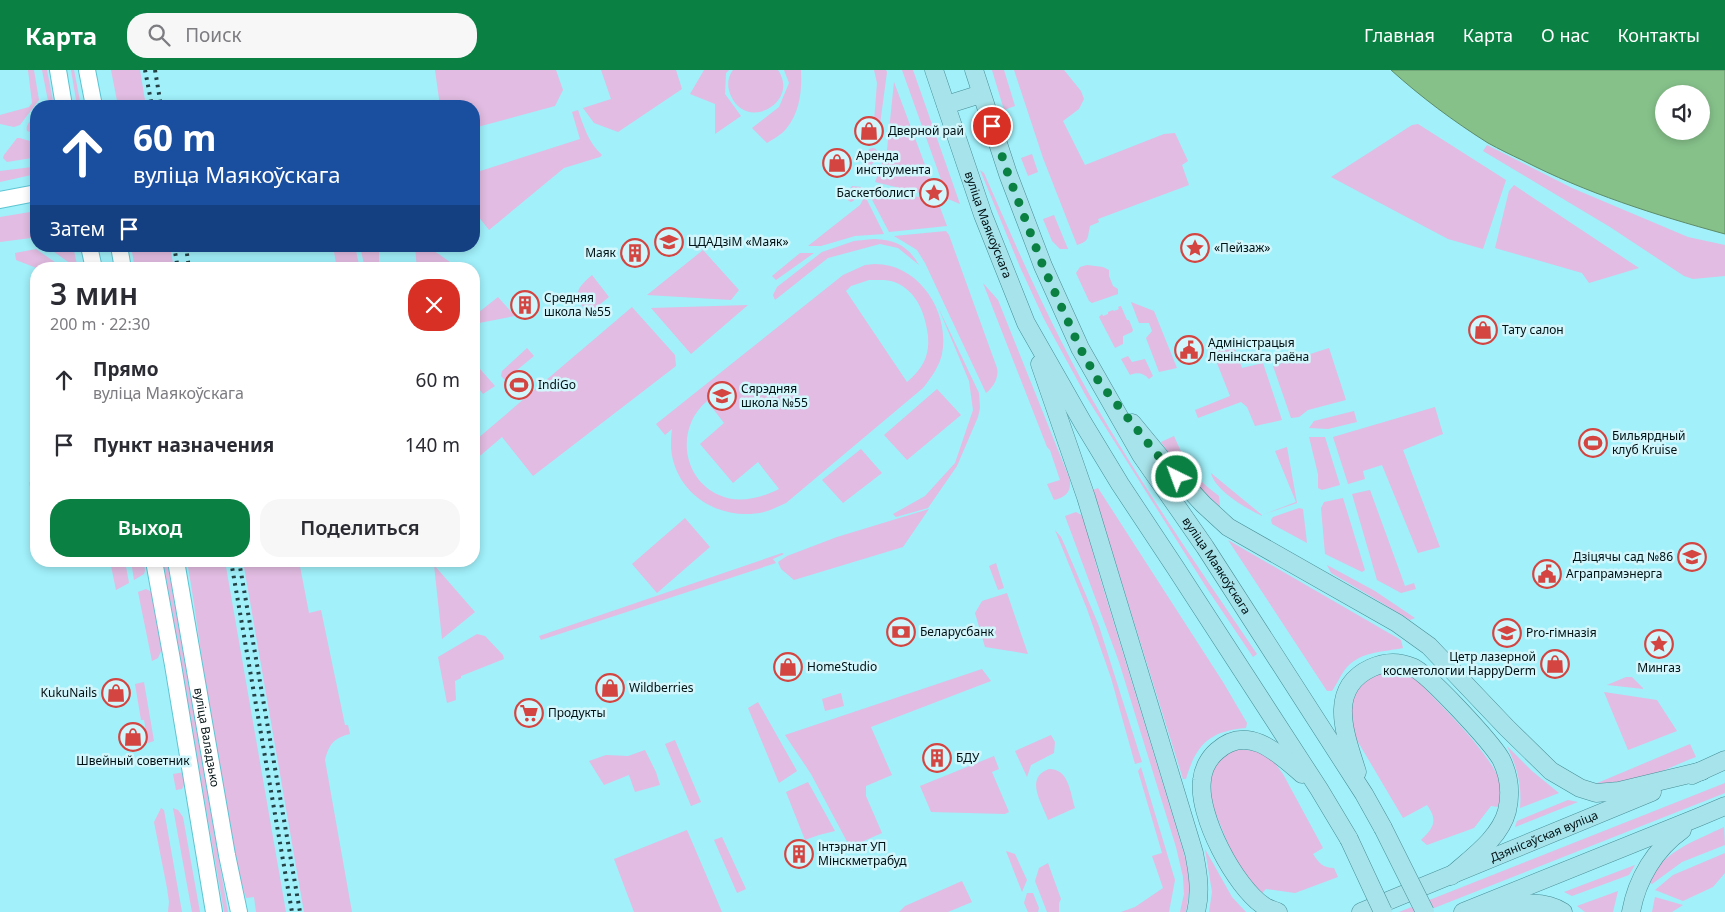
<!DOCTYPE html>
<html lang="ru">
<meta charset="utf-8">
<style>
body{margin:0;font-family:"Noto Sans",sans-serif;background:#f7f7f7;color:#2b2b33;height:100vh;display:flex;flex-direction:column;font-size:19px;white-space:nowrap}
*{box-sizing:border-box;margin:0}
p{font-size:16px;color:#7c7c81}
.icon{flex:none;width:28px;height:28px;fill:none;stroke:currentColor;stroke-width:2;stroke-linecap:round;stroke-linejoin:round}
.map{position:relative;flex:1;overflow:hidden}
.sheet{position:absolute;left:30px;top:192px;width:450px;height:305px;display:flex;flex-direction:column;background:#fff;border-radius:20px;box-shadow:0 2px 8px #0003}
.sheet>*{flex:none}
.banner{position:absolute;left:30px;top:30px;width:450px;height:152px;border-radius:20px;box-shadow:0 2px 8px #0003;background:#1a4fa0;color:#fff;overflow:hidden}
.controls{position:absolute;left:1655px;top:15px;display:grid;gap:10px}
.controls a{display:grid;place-items:center;width:55px;height:55px;border-radius:50%;background:#fff;box-shadow:0 2px 8px #0003;font-size:25px}
.pin{position:absolute;display:grid;place-items:center;width:42px;height:42px;color:#fff;margin:-21px;border:2px solid #fff;border-radius:50%;box-shadow:0 1px 5px #0007}
.me{position:absolute;width:55px;margin:-28px;rotate:318deg;stroke-linejoin:round;filter:drop-shadow(0 0 4px #0008)}
.turn{display:flex;align-items:center;gap:18px;height:105px;padding:0 20px;font-size:22px}
.turn .icon{width:65px;height:65px;stroke-width:2.5}
.turn b{display:block;font-size:35px;line-height:42px}
.then{display:flex;align-items:center;height:48px;padding:0 20px;background:#0003;gap:10px;font-size:19px}
.round{display:grid;place-items:center;flex:none;width:52px;height:52px;border-radius:20px;background:#f7f7f7}
.summary{display:flex;align-items:center;justify-content:space-between;height:85px;padding:0 20px}
h1{font-size:30px;font-weight:600;line-height:38px}
.action{display:flex;gap:10px;margin-top:auto;padding:10px 20px}
.action a{flex:1;height:58px;border-radius:20px;background:#0b8043;color:#fff;font-size:20px;font-weight:600;line-height:58px;text-align:center}
.action a+a{background:#f7f7f7;color:#2b2b33}
ul{padding:0;list-style:none}
li{display:flex;align-items:center;gap:15px;height:65px;padding:0 20px}
li div{flex:1}
li b{display:block;font-size:19px}
li em{font-style:normal}
header{display:flex;align-items:center;gap:30px;box-sizing:border-box;height:70px;padding:0 25px;background:#0b8043;color:#fff}
header strong{font-size:24px}
nav{display:flex;gap:28px;margin-inline-start:auto;font-size:18px}
.search{width:350px;height:45px;background:#f7f7f7;display:flex;align-items:center;gap:12px;box-sizing:border-box;padding:0 18px;border-radius:20px;color:#7c7c81;font-size:19px}
.map>svg:first-child{display:block}
.green{fill:#e2bce2;fill-rule:evenodd}
.water{fill:#86c18a;stroke:#5e8c66;fill-rule:evenodd}
.lines{fill:none;stroke-linecap:round;stroke-linejoin:round}
.secondary-casing{stroke:#5dc5d2;stroke-width:18}
.primary-casing{stroke:#478d96;stroke-width:19}
.secondary{stroke:#fff;stroke-width:16}
.primary{stroke:#a7e3ea;stroke-width:18}
.rail{stroke:#244146;stroke-width:4;stroke-dasharray:2.5 5;stroke-linecap:butt}
.primary-bridge-casing{stroke:#478d96;stroke-width:19;stroke-linecap:butt}
.primary-bridge{stroke:#a7e3ea;stroke-width:18}
.route{stroke:#0b8043;stroke-width:9;stroke-dasharray:0 16.2}
.labels{text-anchor:middle;stroke-width:5;stroke-linejoin:round;paint-order:stroke}
.poi-label{font-size:12px;fill:#001013;stroke:#d1f6fb;text-anchor:start}
.street-label{font-size:12px;fill:#001013;stroke:#d1f6fb}
</style>
<header>
<strong>Карта</strong>
<div class="search"><svg class="icon" aria-label="search" viewBox="0 0 24 24"><circle cx="10" cy="10" r="6"/><path d="M15 15l6 6"/></svg>Поиск</div>
<nav><a>Главная</a><a>Карта</a><a>О нас</a><a>Контакты</a></nav>
</header>
<div class="map">
<svg width="1725" height="842" viewBox="0 0 1725 842">
<rect width="100%" height="100%" fill="#a1f0fa"/>
<path class="green" d="M28 0H34L39 30 20 55 14 57 0 54V45L29 37 32 33Z
M42 0H47L54 36H49Z
M71 0H74L81 36H77Z
M111 0H140L146 36H118Z
M435 0H556L563 20 555 36 474 58V36H440Z
M601 0H676L682 19 618 62 594 53 583 38 611 29Z
M704 0H729L726 3 725 24 741 46 715 64V34L690 24Z
M733 0H778C800 32 747 62 731 26 727 17 727 8 733 0Z
M784 0H801C802 21 800 42 786 59 781 65 773 69 767 73L752 58 779 37 789 13Z
M874 0H886L887 2 879 62 877 65 873 64 877 13Z
M902 0H913L960 134 948 129Z
M992 0H1004L1015 36 1004 40Z
M1014 0H1064L1081 21 1084 29 1079 39 1063 51 1085 95 1164 64 1175 63 1188 91 1182 95 1189 115 1098 149 1099 152 1090 156C1087 168 1090 171 1077 175L1043 88Z
M894 12 937 127 875 112 887 80Z
M578 40C584 57 588 72 602 85L600 87 564 98 489 160 474 141V103L580 69 572 42Z
M36 44V64L27 61C25 55 32 49 36 44Z
M1418 54 1506 110 1483 179 1448 169 1331 107 1412 55Z
M17 68H20L36 73V84L32 88 7 92 3 88 4 85Z
M1487 75 1572 118 1688 167 1725 175V206L1693 209 1684 206 1610 157 1483 81Z
M873 78 876 79 878 85 866 104 859 103 869 79Z
M1032 84 1038 102 1028 106 1021 88Z
M32 97 36 100V104L0 112V101Z
M980 100 984 103C1017 179 1051 256 1092 329 1143 417 1200 500 1257 584L1253 587 1208 520 1087 328 1044 249 1020 197Z
M1514 115 1639 198 1589 213 1582 203 1495 178 1509 121Z
M852 116 861 117C859 123 857 130 851 132L844 128Z
M870 118H883L938 132 947 156 889 162 868 122Z
M865 126 884 164 855 166 821 176H808L860 135Z
M36 141V161L31 168 0 172V147Z
M1054 145 1068 179H1060L1052 171 1043 149Z
M946 161 949 165 997 298C999 307 994 317 986 323L925 193 917 180 894 166Z
M874 169C896 170 908 176 919 195L898 178 880 174 828 188 775 230 773 225 777 217 822 182 854 171Z
M67 176H73L78 199 50 179Z
M131 176H170L174 199H135Z
M333 176H355L360 199H337Z
M360 176 373 177 374 180 379 181V199H365Z
M420 176C432 178 440 185 450 192L441 199H417L415 177Z
M36 179 65 199H39L16 190 15 183Z
M703 180 739 220 731 230 647 225Z
M800 183H814L776 210 772 206Z
M875 194C920 194 950 243 942 284 939 297 931 308 923 318L786 433C779 436 772 440 764 442 721 452 675 425 671 378 671 372 671 365 672 359L665 365 656 354 843 205 865 195ZM869 210C879 210 891 209 899 214 912 221 920 233 924 247 932 274 930 293 907 312L846 221 851 216ZM707 331 724 353 700 374 733 413 758 392 779 419C761 428 738 434 719 425 681 408 676 357 707 331Z
M1087 195 1103 197 1109 200V206L1113 216 1118 219V224L1092 233 1089 231 1076 203 1080 197Z
M592 205 609 227 588 244C573 225 574 221 592 205Z
M983 213 998 230 1070 410C1071 423 1065 427 1054 430L1047 414 1060 410 1050 380 1047 377Z
M498 227 515 246 474 254V246Z
M1131 232 1154 241 1177 298 1159 302 1146 268 1152 261 1149 253H1139Z
M748 235 691 284 651 238Z
M1121 236 1127 250H1129L1133 260 1132 262 1123 266V274L1115 278 1099 247 1102 244 1103 246 1108 244V242L1113 240 1114 241 1119 239 1118 237Z
M632 237 675 285 676 296 533 406 502 367 481 385 474 388V368L477 369Z
M938 237 979 323 980 338 978 347 957 396 928 438 896 447 893 444 925 426 955 393 973 340 969 311Z
M1232 270 1242 298 1263 293 1282 350 1255 356 1247 337 1241 332 1198 348 1195 340 1230 326 1211 278Z
M527 278 534 286 505 310 501 306 502 301Z
M1329 278 1346 330 1308 340 1299 347 1291 348 1273 296Z
M1128 286 1132 292 1145 289 1153 306 1149 309C1144 303 1137 302 1130 305L1121 289Z
M474 292 495 316 483 324 474 313Z
M937 319 961 345 907 390 884 365Z
M1435 337 1443 364 1403 380 1440 477 1418 483 1382 395 1363 401 1365 409 1348 414 1333 367Z
M1354 341 1357 352 1328 359 1309 358 1314 351Z
M1174 366C1187 395 1192 406 1219 426L1220 437 1179 398 1161 372Z
M1309 367H1325L1340 415 1322 420 1318 418V404Z
M1287 377 1297 433 1262 445V446C1246 438 1215 421 1211 403L1262 445 1296 432 1275 381Z
M861 379 882 403 843 433 822 410Z
M29 412 32 413 36 419V440L34 441Z
M1098 418 1223 612 1247 653 1246 658C1209 661 1196 675 1186 709H1183L1093 420Z
M1370 420 1405 516 1414 513 1416 519 1401 523 1377 510 1352 424Z
M1343 428 1365 500 1362 502 1325 484 1321 438 1324 432Z
M1299 438 1303 439 1307 473 1272 454 1271 450 1273 447Z
M929 439 903 477 794 510 781 499 778 492 787 486 837 467Z
M1076 442 1083 446 1097 498 1176 757 1186 791 1190 815 1186 842H1180L1184 824 1183 807 1176 777 1119 592 1065 446Z
M685 448 710 477 657 523 632 494Z
M1055 460 1061 467 1066 478 1099 556 1142 692 1135 694 1111 608 1087 539Z
M1228 470 1401 570 1403 578C1384 582 1362 581 1347 597 1341 604 1337 614 1332 621H1327Z
M782 483 784 484 773 489 776 493 541 570 539 566Z
M110 491H125L129 513 116 520Z
M131 491H144L145 501 144 504 134 510Z
M163 491H167L228 842H224Z
M187 491H225L286 842H256L254 827 246 828C213 719 207 603 187 491Z
M243 491H299L309 543 321 540 345 655H348L350 664C334 668 329 674 325 690L352 842H304Z
M996 493 1004 518 998 520 989 496Z
M434 495 475 542 442 569Z
M1327 495 1375 521 1415 548 1410 550 1372 527 1331 503Z
M146 519 152 522 162 579 158 588 152 591 138 522Z
M1007 523 1028 584 985 577 975 543 982 531Z
M477 564 485 566 503 585 504 589 461 606V608L455 611 456 630 447 633 438 587Z
M982 599 991 611 871 657 892 705 866 716V726L882 763 866 770 851 779 811 704 785 665Z
M1386 602C1399 602 1407 602 1418 611 1441 636 1491 683 1501 714 1503 720 1500 730 1498 737L1491 736 1474 758 1427 775 1421 770C1434 758 1438 750 1427 735L1403 748 1351 660 1349 637 1358 616 1372 607Z
M1626 607H1632L1644 619 1607 615Z
M144 612 154 671 148 673 144 650H141L135 614Z
M1604 622 1657 630 1677 661 1628 680Z
M841 623 844 636 825 641 822 629Z
M758 632 797 701 779 713 748 638Z
M1051 665 1055 672 1054 683 1031 695 1027 707 1015 681Z
M675 670 701 732 691 736 665 674Z
M1690 674 1696 687C1671 696 1619 724 1595 714Z
M1507 676 1532 701 1559 723 1520 738C1522 714 1517 697 1507 676Z
M1234 679 1257 681 1271 688 1283 704 1323 778 1313 784C1319 793 1323 798 1334 798L1338 807 1295 823 1266 819 1260 825 1238 798 1209 727 1208 714 1214 693Z
M645 680 656 702 660 715 635 722 629 705 604 715 589 691 606 685 628 686Z
M994 686 999 699 992 702 1009 742 1005 744 931 742 920 716Z
M1141 697 1175 810 1169 842H1121L1135 837 1163 818 1152 786 1162 783 1138 701Z
M1049 699C1069 699 1070 722 1075 738L1048 750C1042 733 1024 708 1049 699Z
M185 702V713L182 719 176 720 173 704Z
M808 712 835 761 819 765 805 770 786 722Z
M1725 713V723L1424 842H1399Z
M1568 730 1578 732 1515 757 1517 751Z
M161 738 164 740 182 842H168L169 832 167 818 154 752Z
M173 738 178 740 183 747 200 842H192Z
M1724 757 1725 775 1682 792 1652 814 1648 812C1665 780 1693 772 1724 757Z
M687 760 722 842H634L614 789Z
M722 767 746 819 737 823 714 770Z
M1205 779 1232 827 1246 842H1209L1212 822Z
M1006 781 1015 784 1027 810 1022 822Z
M1725 783V803L1713 817 1683 831 1655 820 1673 805Z
M1048 793 1061 829 1059 833V842H1047L1035 811 1039 798Z
M1635 795 1629 805 1572 826 1564 822Z
M962 811 972 832 948 842H899L905 836Z
M1618 821 1613 842H1585L1577 836Z
M1027 823H1033L1039 838 1038 842H1028L1024 833Z
M1655 827 1683 835 1672 842H1652Z"/>
<path class="water" d="M1391 0H1725V164C1655 145 1586 123 1522 90 1511 85 1499 79 1488 73 1453 51 1421 27 1391 0ZM1664 24H1701V61H1664Z"/>
<g class="lines">
<defs>
<g id="secondary">
<path d="M58 0 64 36"/>
<path d="M87 0 94 36"/>
<path d="M0 130 36 123"/>
<path d="M89 176 94 199"/>
<path d="M119 176 123 199"/>
<path d="M154 491 173 595 214 842"/>
<path id="s1" d="M176 491 227 785 239 842"/>
</g>
<g id="primary">
<path id="s2" d="M934 0 983 145 1026 253 1083 353 1120 414 1175 497 1319 719 1349 769"/>
<path id="s3" d="M974 0 1008 104 1043 196 1080 278 1141 385 1205 477 1364 724 1383 758"/>
<path d="M946 35 981 24"/>
<path d="M1040 294 1086 427 1194 783C1198 803 1201 822 1196 842"/>
<path d="M1132 353 1165 393 1203 434 1228 457 1397 553 1429 576 1507 658 1551 701 1580 718 1596 723 1619 721 1702 701"/>
<path d="M1357 702C1346 666 1326 619 1371 598 1384 592 1398 591 1412 597 1428 603 1491 672 1501 689 1509 705 1511 724 1507 741 1500 768 1471 788 1451 806"/>
<path d="M1692 705 1725 690"/>
<path d="M1493 837C1516 834 1543 829 1563 842"/>
<path d="M1278 842C1273 840 1268 839 1264 836 1235 817 1197 745 1202 710 1203 699 1209 688 1217 681 1248 653 1279 684 1302 704"/>
<path id="s4" d="M1361 842 1652 722"/>
<path d="M1463 842 1699 747 1725 736"/>
<path d="M1631 842C1637 809 1655 779 1682 760"/>
</g>
</defs>
<use href="#secondary" class="secondary-casing"/>
<use href="#primary" class="primary-casing"/>
<use href="#secondary" class="secondary"/>
<use href="#primary" class="primary"/>
<path class="rail" d="M145 0 152 36
M155 0 161 36
M174 176 178 199
M186 176 189 199
M231 491 292 842
M239 491 300 842"/>
<defs>
<path id="primary-bridge" d="M1383 758 1425 842
M1349 769 1383 842"/>
</defs>
<use href="#primary-bridge" class="primary-bridge-casing"/>
<use href="#primary-bridge" class="primary-bridge"/>
</g>
<g class="lines">
<path class="route" d="M992 56 1008 104 1043 196 1080 278 1099 312 1164 393 1177 407"/>
</g>
<defs>
<symbol id="shop-ring" viewBox="-11 -11 22 22"><circle r="9.5" fill="#d1f6fb" stroke="#d44541" stroke-width="1.5"/><path d="M-5-2.5h2.3a2.7 3.5 0 0 1 5.4 0H5L5.5 6h-11ZM-1.5-2.5h3a1.5 2.3 0 0 0-3 0Z" fill="#d44541"/></symbol>
<symbol id="sight-ring" viewBox="-11 -11 22 22"><circle r="9.5" fill="#d1f6fb" stroke="#d44541" stroke-width="1.5"/><path d="M0-6L1.8-2.2L6-1.7L2.9 1.2L3.7 5.4L0 3.3L-3.7 5.4L-2.9 1.2L-6-1.7L-1.8-2.2Z" fill="#d44541"/></symbol>
<symbol id="school-ring" viewBox="-11 -11 22 22"><circle r="9.5" fill="#d1f6fb" stroke="#d44541" stroke-width="1.5"/><path d="M0-5L7-2L0 1L-7-2ZM-4 1L0 2.5L4 1V4Q0 6-4 4Z" fill="#d44541"/></symbol>
<symbol id="building-ring" viewBox="-11 -11 22 22"><circle r="9.5" fill="#d1f6fb" stroke="#d44541" stroke-width="1.5"/><path d="M-4-6H4V6H1V3H-1V6H-4ZM-2.5-4.3h1.7v1.8h-1.7ZM.8-4.3h1.7v1.8H.8ZM-2.5-1h1.7V.8h-1.7ZM.8-1h1.7V.8H.8Z" fill="#d44541"/></symbol>
<symbol id="civic-ring" viewBox="-11 -11 22 22"><circle r="9.5" fill="#d1f6fb" stroke="#d44541" stroke-width="1.5"/><path d="M-.6-6.5H3V-4.5H.6V-3L4-1V1h2V6H-6V1h2V-1L-.6-3ZM-1.2 2.5V6h2.4V2.5Z" fill="#d44541"/></symbol>
<symbol id="stadium-ring" viewBox="-11 -11 22 22"><circle r="9.5" fill="#d1f6fb" stroke="#d44541" stroke-width="1.5"/><path d="M0-5a6.5 5 0 1 0 0 10a6.5 5 0 1 0 0-10ZM-3.5-1.8h7v3.6h-7Z" fill="#d44541"/></symbol>
<symbol id="bank-ring" viewBox="-11 -11 22 22"><circle r="9.5" fill="#d1f6fb" stroke="#d44541" stroke-width="1.5"/><path d="M-6-4H6V4H-6ZM0-2.3a2.3 2.3 0 1 0 0 4.6a2.3 2.3 0 1 0 0-4.6Z" fill="#d44541"/></symbol>
<symbol id="supermarket-ring" viewBox="-11 -11 22 22"><circle r="9.5" fill="#d1f6fb" stroke="#d44541" stroke-width="1.5"/><path d="M-6-5.5h2.5l.6 2H6L4.5 2H-2.5L-4.4-4H-6ZM-1.5 3.2a1.3 1.3 0 1 0 .1 0ZM3 3.2a1.3 1.3 0 1 0 .1 0Z" fill="#d44541"/></symbol>
</defs>
<g fill-rule="evenodd">
<use href="#shop-ring" x="853" y="45" width="32" height="32"/>
<use href="#shop-ring" x="821" y="77" width="32" height="32"/>
<use href="#sight-ring" x="918" y="107" width="32" height="32"/>
<use href="#school-ring" x="653" y="156" width="32" height="32"/>
<use href="#sight-ring" x="1179" y="162" width="32" height="32"/>
<use href="#building-ring" x="619" y="167" width="32" height="32"/>
<use href="#building-ring" x="509" y="219" width="32" height="32"/>
<use href="#shop-ring" x="1467" y="244" width="32" height="32"/>
<use href="#civic-ring" x="1173" y="264" width="32" height="32"/>
<use href="#stadium-ring" x="503" y="299" width="32" height="32"/>
<use href="#school-ring" x="706" y="310" width="32" height="32"/>
<use href="#stadium-ring" x="1577" y="357" width="32" height="32"/>
<use href="#school-ring" x="1676" y="471" width="32" height="32"/>
<use href="#civic-ring" x="1531" y="488" width="32" height="32"/>
<use href="#bank-ring" x="885" y="546" width="32" height="32"/>
<use href="#school-ring" x="1491" y="547" width="32" height="32"/>
<use href="#sight-ring" x="1643" y="558" width="32" height="32"/>
<use href="#shop-ring" x="1539" y="578" width="32" height="32"/>
<use href="#shop-ring" x="772" y="581" width="32" height="32"/>
<use href="#shop-ring" x="594" y="602" width="32" height="32"/>
<use href="#shop-ring" x="100" y="607" width="32" height="32"/>
<use href="#supermarket-ring" x="513" y="627" width="32" height="32"/>
<use href="#shop-ring" x="117" y="651" width="32" height="32"/>
<use href="#building-ring" x="921" y="672" width="32" height="32"/>
<use href="#building-ring" x="783" y="768" width="32" height="32"/>
</g>
<g class="labels">
<g class="poi-label">
<text x="888" y="65">Дверной рай</text>
<text x="856" y="90">Аренда<tspan x="856" dy="14">инструмента</tspan></text>
<text x="915" y="127" text-anchor="end">Баскетболист</text>
<text x="688" y="176">ЦДАДзіМ «Маяк»</text>
<text x="1214" y="182">«Пейзаж»</text>
<text x="616" y="187" text-anchor="end">Маяк</text>
<text x="544" y="232">Средняя<tspan x="544" dy="14">школа №55</tspan></text>
<text x="1502" y="264">Тату салон</text>
<text x="1208" y="277">Адміністрацыя<tspan x="1208" dy="14">Ленінскага раёна</tspan></text>
<text x="538" y="319">IndiGo</text>
<text x="741" y="323">Сярэдняя<tspan x="741" dy="14">школа №55</tspan></text>
<text x="1612" y="370">Бильярдный<tspan x="1612" dy="14">клуб Kruise</tspan></text>
<text x="1673" y="491" text-anchor="end">Дзіцячы сад №86</text>
<text x="1566" y="508">Аграпрамэнерга</text>
<text x="920" y="566">Беларусбанк</text>
<text x="1526" y="567">Pro-гімназія</text>
<text x="1536" y="591" text-anchor="end">Цетр лазерной<tspan x="1536" dy="14">косметологии HappyDerm</tspan></text>
<text x="807" y="601">HomeStudio</text>
<text x="1659" y="602" text-anchor="middle">Мингаз</text>
<text x="629" y="622">Wildberries</text>
<text x="97" y="627" text-anchor="end">KukuNails</text>
<text x="548" y="647">Продукты</text>
<text x="956" y="692">БДУ</text>
<text x="133" y="695" text-anchor="middle">Швейный советник</text>
<text x="818" y="781">Інтэрнат УП<tspan x="818" dy="14">Мінскметрабуд</tspan></text>
</g>
<g class="street-label">
<text dy="4" stroke="none"><textPath href="#s2" startOffset="164">вуліца Маякоўскага</textPath></text>
<text dy="4" stroke="none"><textPath href="#s3" startOffset="555">вуліца Маякоўскага</textPath></text>
<text dy="4" stroke="none"><textPath href="#s1" startOffset="179">вуліца Валадзько</textPath></text>
<text dy="4" stroke="none"><textPath href="#s4" startOffset="198">Дзянісаўская вуліца</textPath></text>
</g>
</g>
</svg>
<div class="controls">
<a><svg class="icon" aria-label="sound" viewBox="0 0 24 24"><path d="M4 9h4l5-4v14l-5-4H4zM17 9q2 3 0 6"/></svg></a>
</div>
<div class="pin" style="left:992px;top:56px;background:#d93025"><svg class="icon" aria-label="arrive" viewBox="0 0 24 24"><path d="M6 21V4h12l-3 4 3 4H6"/></svg></div>
<svg class="me" style="left:1177px;top:407px" viewBox="-20 -20 40 40"><circle r="17" fill="#0b8043" stroke="#fff" stroke-width="3"/><path d="M0-11L8 9 0 5-8 9z" fill="#fff"/></svg>
<div class="banner">
<div class="turn"><svg class="icon" aria-label="ahead" viewBox="0 0 24 24"><path d="M12 20V5M6 11l6-6 6 6"/></svg><div><b>60 m</b>вуліца Маякоўскага</div></div>
<div class="then">Затем<svg class="icon" aria-label="arrive" viewBox="0 0 24 24"><path d="M6 21V4h12l-3 4 3 4H6"/></svg></div>
</div>
<section class="sheet">
<div class="summary"><div><h1>3 мин</h1><p>200 m · 22:30</p></div><a class="round" style="background:#d93025;color:#fff"><svg class="icon" aria-label="close" viewBox="0 0 24 24"><path d="M6 6l12 12M18 6L6 18"/></svg></a></div>
<ul>
<li><svg class="icon" aria-label="ahead" viewBox="0 0 24 24"><path d="M12 20V5M6 11l6-6 6 6"/></svg><div><b>Прямо</b><p>вуліца Маякоўскага</p></div><em>60 m</em></li>
<li><svg class="icon" aria-label="arrive" viewBox="0 0 24 24"><path d="M6 21V4h12l-3 4 3 4H6"/></svg><div><b>Пункт назначения</b></div><em>140 m</em></li>
</ul>
<div class="action"><a>Выход</a><a>Поделиться</a></div>
</section>
</div>
